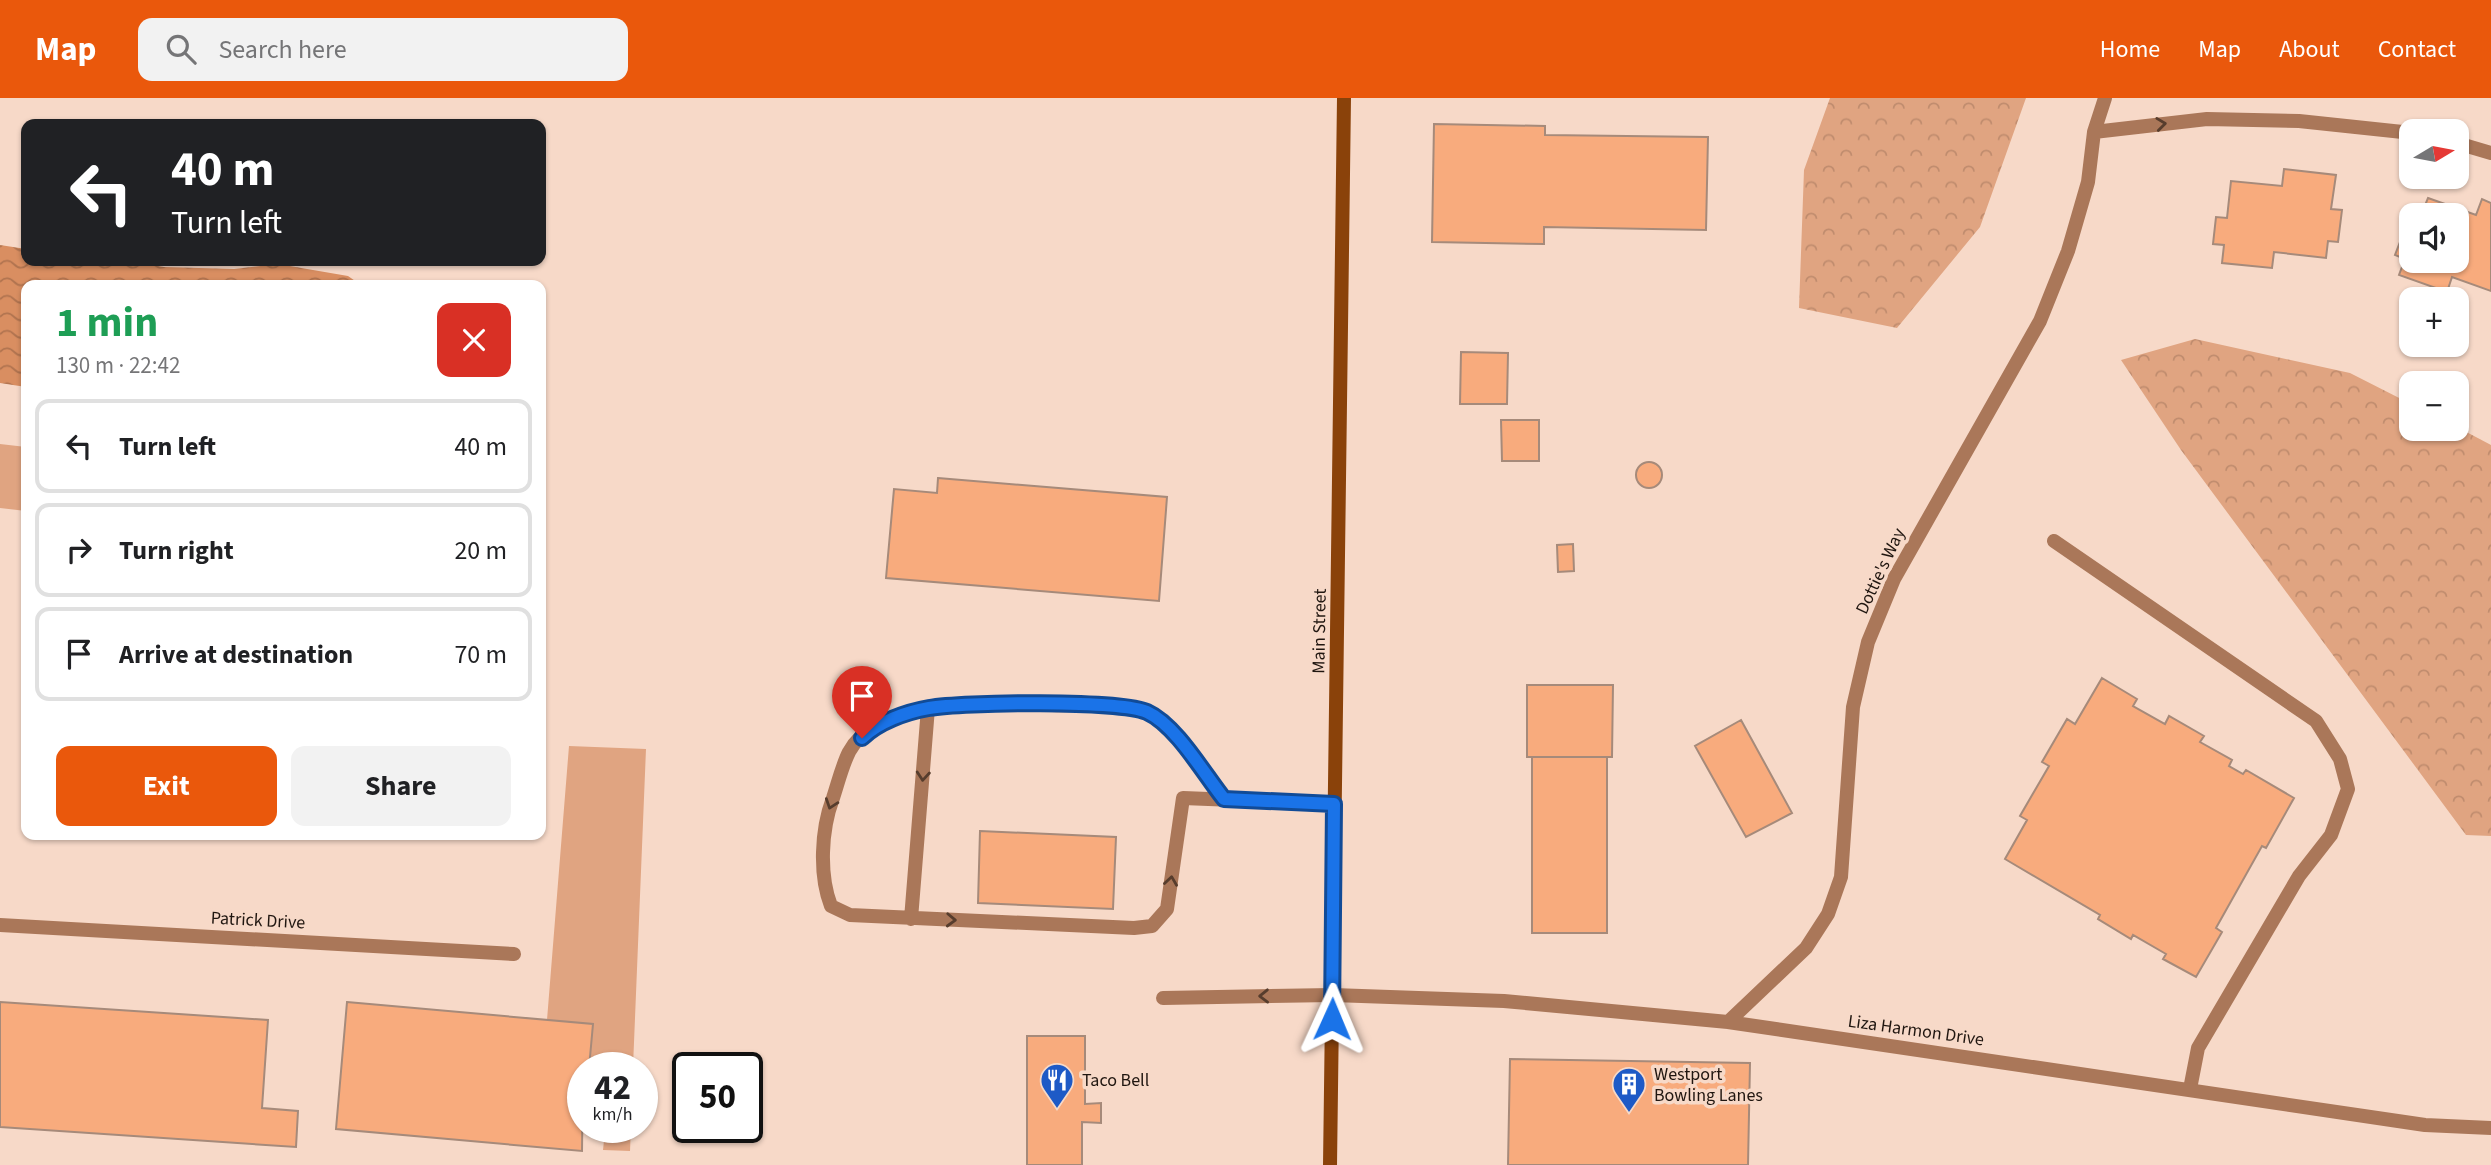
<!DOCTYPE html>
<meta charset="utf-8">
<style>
body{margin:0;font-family:"Source Sans 3",sans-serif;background:#f2f2f2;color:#202124;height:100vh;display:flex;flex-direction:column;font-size:26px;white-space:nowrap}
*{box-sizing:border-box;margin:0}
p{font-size:23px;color:#757577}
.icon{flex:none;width:38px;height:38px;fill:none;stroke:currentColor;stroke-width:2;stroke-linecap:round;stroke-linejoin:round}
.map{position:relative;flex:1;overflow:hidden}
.panel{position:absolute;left:21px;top:182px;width:525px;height:560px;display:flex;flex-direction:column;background:#fff;border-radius:14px;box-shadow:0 2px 5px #0004}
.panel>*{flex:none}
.top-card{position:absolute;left:21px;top:21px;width:525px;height:147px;border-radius:14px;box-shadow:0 2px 5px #0004;background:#202124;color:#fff;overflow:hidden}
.needle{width:46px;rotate:80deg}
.buttons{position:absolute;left:2399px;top:21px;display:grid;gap:14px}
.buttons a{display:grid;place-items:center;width:70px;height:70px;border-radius:14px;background:#fff;box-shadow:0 2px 5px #0004;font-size:35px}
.speed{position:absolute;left:567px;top:954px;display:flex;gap:14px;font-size:35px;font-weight:700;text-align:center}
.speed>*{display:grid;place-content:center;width:91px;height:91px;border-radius:50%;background:#fff;box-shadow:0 2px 5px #0004;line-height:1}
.speed small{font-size:18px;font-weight:400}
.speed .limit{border:4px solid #111;border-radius:10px;background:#fff;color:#111}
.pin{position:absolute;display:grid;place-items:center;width:60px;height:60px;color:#fff;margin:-72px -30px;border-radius:50% 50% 50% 0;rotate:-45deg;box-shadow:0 0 7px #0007}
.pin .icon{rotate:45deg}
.me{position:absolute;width:77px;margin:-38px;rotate:1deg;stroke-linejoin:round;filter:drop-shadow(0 0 5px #0008)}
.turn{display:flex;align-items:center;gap:24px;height:147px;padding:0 35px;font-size:32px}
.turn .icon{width:91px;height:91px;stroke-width:2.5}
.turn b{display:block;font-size:49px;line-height:60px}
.round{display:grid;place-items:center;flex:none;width:74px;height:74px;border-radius:14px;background:#f2f2f2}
.head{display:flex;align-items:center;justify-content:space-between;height:119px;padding:0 35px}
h1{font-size:42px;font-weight:700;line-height:52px;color:#1e9e55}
.action{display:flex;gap:14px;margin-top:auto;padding:14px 35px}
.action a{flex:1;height:80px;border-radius:14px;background:#ea580c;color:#fff;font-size:28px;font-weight:700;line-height:80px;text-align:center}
.action a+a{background:#f2f2f2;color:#202124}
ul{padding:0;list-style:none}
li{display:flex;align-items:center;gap:21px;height:94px;margin:0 14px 10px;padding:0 21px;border:4px solid #e0e0e0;border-radius:14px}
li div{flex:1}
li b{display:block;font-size:26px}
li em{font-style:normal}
header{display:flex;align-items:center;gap:42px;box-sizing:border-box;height:98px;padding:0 35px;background:#ea580c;color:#fff}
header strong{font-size:33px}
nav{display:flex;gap:38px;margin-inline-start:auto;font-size:24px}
.search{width:490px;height:63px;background:#f2f2f2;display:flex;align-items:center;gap:18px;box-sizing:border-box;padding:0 24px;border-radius:14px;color:#757577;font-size:26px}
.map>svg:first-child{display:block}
.green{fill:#e0a481}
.forest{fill:url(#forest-crowns)}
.water{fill:url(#water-waves)}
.building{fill:#f8ab7d;stroke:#a68a7a;stroke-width:2}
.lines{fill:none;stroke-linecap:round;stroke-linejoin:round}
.service{stroke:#aa7759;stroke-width:14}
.minor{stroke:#aa7759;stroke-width:14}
.secondary{stroke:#8a420a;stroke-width:14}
.oneway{stroke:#573d2d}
.route-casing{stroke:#114b97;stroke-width:18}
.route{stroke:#1a73e8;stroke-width:12}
.labels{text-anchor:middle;stroke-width:7;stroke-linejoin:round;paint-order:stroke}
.street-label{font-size:18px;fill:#201610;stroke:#f7d9c8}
.poi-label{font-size:18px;fill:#201610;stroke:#f7d9c8;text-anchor:start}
</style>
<header>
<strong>Map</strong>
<div class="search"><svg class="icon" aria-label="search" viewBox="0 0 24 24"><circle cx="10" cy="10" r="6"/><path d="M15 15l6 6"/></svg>Search here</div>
<nav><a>Home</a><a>Map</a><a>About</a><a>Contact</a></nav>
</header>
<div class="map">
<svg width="2491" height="1067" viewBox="0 0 2491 1067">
<defs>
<pattern id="forest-crowns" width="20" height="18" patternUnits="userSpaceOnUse" patternTransform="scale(1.75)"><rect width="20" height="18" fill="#e0a481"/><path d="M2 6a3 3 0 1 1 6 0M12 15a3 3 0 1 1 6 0" fill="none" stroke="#c08c6e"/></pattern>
<pattern id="water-waves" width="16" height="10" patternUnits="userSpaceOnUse" patternTransform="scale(1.75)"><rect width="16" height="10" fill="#d98e61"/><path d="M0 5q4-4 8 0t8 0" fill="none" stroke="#b0734f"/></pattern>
</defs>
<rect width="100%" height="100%" fill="#f7d9c8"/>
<path class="green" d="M0 346 26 349V413L0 410Z
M569 648 646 651 633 969H589L593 926 547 922Z
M585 1029H631L630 1053 603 1052 605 1033Z"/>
<path class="forest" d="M1830 0H2026L1980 129 1897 230 1799 210 1804 72Z
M2195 241 2350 275 2411 306 2412 331 2457 329 2491 347V738L2466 737 2181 352 2121 262Z"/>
<path class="water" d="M0 147 26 151V163H129L164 169 234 171 278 166 348 178 361 187H26V289L0 285Z"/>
<path class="building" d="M1434 26 1545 28V37L1708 39 1706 132 1544 129V146L1432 144Z
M2284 71 2336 77 2331 111 2342 112 2338 144 2328 143 2326 160 2274 154 2272 170 2222 165 2224 147 2213 146 2216 119 2227 120 2231 83 2282 88Z
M2428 100 2476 117 2482 101 2491 105V193L2452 179 2447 194 2399 177 2405 161 2395 157 2405 131 2412 134V163H2457V117H2421Z
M1461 254 1508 255 1507 306H1460Z
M1501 322H1539V363H1502Z
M1636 377a13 13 0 1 1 26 0a13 13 0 1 1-26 0Z
M938 380 1167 399 1159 503 886 480 894 391 937 395Z
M1573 446 1574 473 1558 474 1557 447Z
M2102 580 2137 601 2133 608 2165 626 2169 618 2204 638 2200 644 2232 662 2229 668 2243 676 2246 672 2294 700 2266 750 2262 748 2216 830 2222 834 2196 879 2163 861 2166 856 2133 837 2131 841 2098 821 2100 817 2005 761 2027 722 2020 718 2049 668 2042 664 2067 621 2075 626Z
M1527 587H1613L1612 659H1527Z
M1741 622 1792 715 1746 739 1695 648Z
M1532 659H1607V835H1532Z
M980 733 1116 739 1113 811 978 805Z
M0 904 268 922 262 1010 298 1013 296 1049 0 1029Z
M347 904 593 926 589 970H583L582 1053 336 1031Z
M1027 938H1085V1006L1101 1005V1025L1082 1024V1067H1027Z
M1510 961 1750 965 1748 1067H1508Z"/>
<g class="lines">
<path class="service" d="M2054 443 2316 623 2340 661 2348 691 2331 737 2299 778 2198 950 2190 991
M1224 701C1204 676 1176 628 1147 614 1125 604 1078 608 1052 607 997 606 880 597 849 654 842 668 838 685 833 700 821 732 819 777 831 808L850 817 1134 830 1152 828 1167 811 1183 700 1334 706
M911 821 928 610
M0 827 514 856
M1163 900 1333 897"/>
<path class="minor" d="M2094 34 2207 21 2299 23 2412 35
M2457 45 2491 55
M1333 897 1504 903 1728 924 2425 1027 2491 1030
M1728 924 1806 850 1828 816 1841 779 1853 609 1868 544 1894 481 2040 223 2068 153 2088 84 2094 34 2105 0"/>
<path class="secondary" d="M1330 1067 1344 0"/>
</g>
<defs><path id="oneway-chevron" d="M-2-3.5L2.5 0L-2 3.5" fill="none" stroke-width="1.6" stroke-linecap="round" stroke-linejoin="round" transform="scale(1.75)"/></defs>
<g class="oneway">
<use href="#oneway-chevron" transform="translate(2161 26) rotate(-7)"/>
<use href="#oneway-chevron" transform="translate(923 678) rotate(95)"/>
<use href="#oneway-chevron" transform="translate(831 706) rotate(109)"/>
<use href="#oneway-chevron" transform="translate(1171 783) rotate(-82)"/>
<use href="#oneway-chevron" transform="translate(951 822) rotate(2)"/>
<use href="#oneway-chevron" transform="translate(1264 898) rotate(179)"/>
</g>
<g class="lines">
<defs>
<path id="route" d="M862 640C878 624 906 614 929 610 962 604 1120 602 1147 614 1176 627 1204 676 1224 701L1334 706 1332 921"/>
</defs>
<use href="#route" class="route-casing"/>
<use href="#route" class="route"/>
</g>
<defs>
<symbol id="restaurant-pin" viewBox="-11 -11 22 30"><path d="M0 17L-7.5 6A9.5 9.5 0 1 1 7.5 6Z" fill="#1e5ac6" stroke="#f7d9c8"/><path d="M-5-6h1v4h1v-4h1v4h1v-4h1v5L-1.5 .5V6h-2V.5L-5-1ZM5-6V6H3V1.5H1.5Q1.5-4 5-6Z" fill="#fff"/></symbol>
<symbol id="building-pin" viewBox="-11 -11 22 30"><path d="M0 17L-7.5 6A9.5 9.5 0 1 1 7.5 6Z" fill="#1e5ac6" stroke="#f7d9c8"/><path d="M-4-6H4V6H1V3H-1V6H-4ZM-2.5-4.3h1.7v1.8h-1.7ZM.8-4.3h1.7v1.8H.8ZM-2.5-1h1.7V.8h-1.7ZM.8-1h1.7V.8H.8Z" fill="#fff"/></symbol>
</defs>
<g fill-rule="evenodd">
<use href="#restaurant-pin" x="1038" y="963" width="38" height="52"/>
<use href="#building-pin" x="1610" y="967" width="38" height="52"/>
</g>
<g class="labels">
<g class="street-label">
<text transform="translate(1880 473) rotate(-65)" y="6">Dottie's Way</text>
<text transform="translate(1319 533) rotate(-89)" y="6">Main Street</text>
<text transform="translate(258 822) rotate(3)" y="6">Patrick Drive</text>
<text transform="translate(1916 932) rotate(8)" y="6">Liza Harmon Drive</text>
</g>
<g class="poi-label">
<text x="1654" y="982">Westport<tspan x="1654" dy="21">Bowling Lanes</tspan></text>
<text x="1082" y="988">Taco Bell</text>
</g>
</g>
</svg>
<div class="buttons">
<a><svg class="needle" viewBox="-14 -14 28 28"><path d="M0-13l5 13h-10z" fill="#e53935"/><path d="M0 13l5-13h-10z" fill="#757577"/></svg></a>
<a><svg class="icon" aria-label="sound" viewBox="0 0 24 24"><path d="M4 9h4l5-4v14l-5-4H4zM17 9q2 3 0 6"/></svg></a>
<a>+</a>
<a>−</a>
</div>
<div class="speed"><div>42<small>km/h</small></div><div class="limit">50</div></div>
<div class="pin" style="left:862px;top:640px;background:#d93025"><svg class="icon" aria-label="arrive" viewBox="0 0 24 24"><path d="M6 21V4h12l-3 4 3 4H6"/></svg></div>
<svg class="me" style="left:1332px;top:921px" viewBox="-20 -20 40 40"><path d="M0-17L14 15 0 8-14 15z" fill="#1a73e8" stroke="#fff" stroke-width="4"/></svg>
<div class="top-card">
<div class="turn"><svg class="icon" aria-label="left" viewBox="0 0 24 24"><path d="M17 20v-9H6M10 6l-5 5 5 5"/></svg><div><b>40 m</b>Turn left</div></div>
</div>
<section class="panel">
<div class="head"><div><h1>1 min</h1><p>130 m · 22:42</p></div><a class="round" style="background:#d93025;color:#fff"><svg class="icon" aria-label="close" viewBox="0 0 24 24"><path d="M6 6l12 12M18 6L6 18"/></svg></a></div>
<ul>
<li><svg class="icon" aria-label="left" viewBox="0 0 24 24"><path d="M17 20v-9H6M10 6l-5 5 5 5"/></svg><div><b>Turn left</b></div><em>40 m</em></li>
<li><svg class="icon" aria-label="right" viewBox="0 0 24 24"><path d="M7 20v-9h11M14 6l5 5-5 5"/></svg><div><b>Turn right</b></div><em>20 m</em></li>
<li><svg class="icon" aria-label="arrive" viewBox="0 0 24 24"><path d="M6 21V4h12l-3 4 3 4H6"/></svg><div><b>Arrive at destination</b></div><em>70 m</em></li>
</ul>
<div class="action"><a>Exit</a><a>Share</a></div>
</section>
</div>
